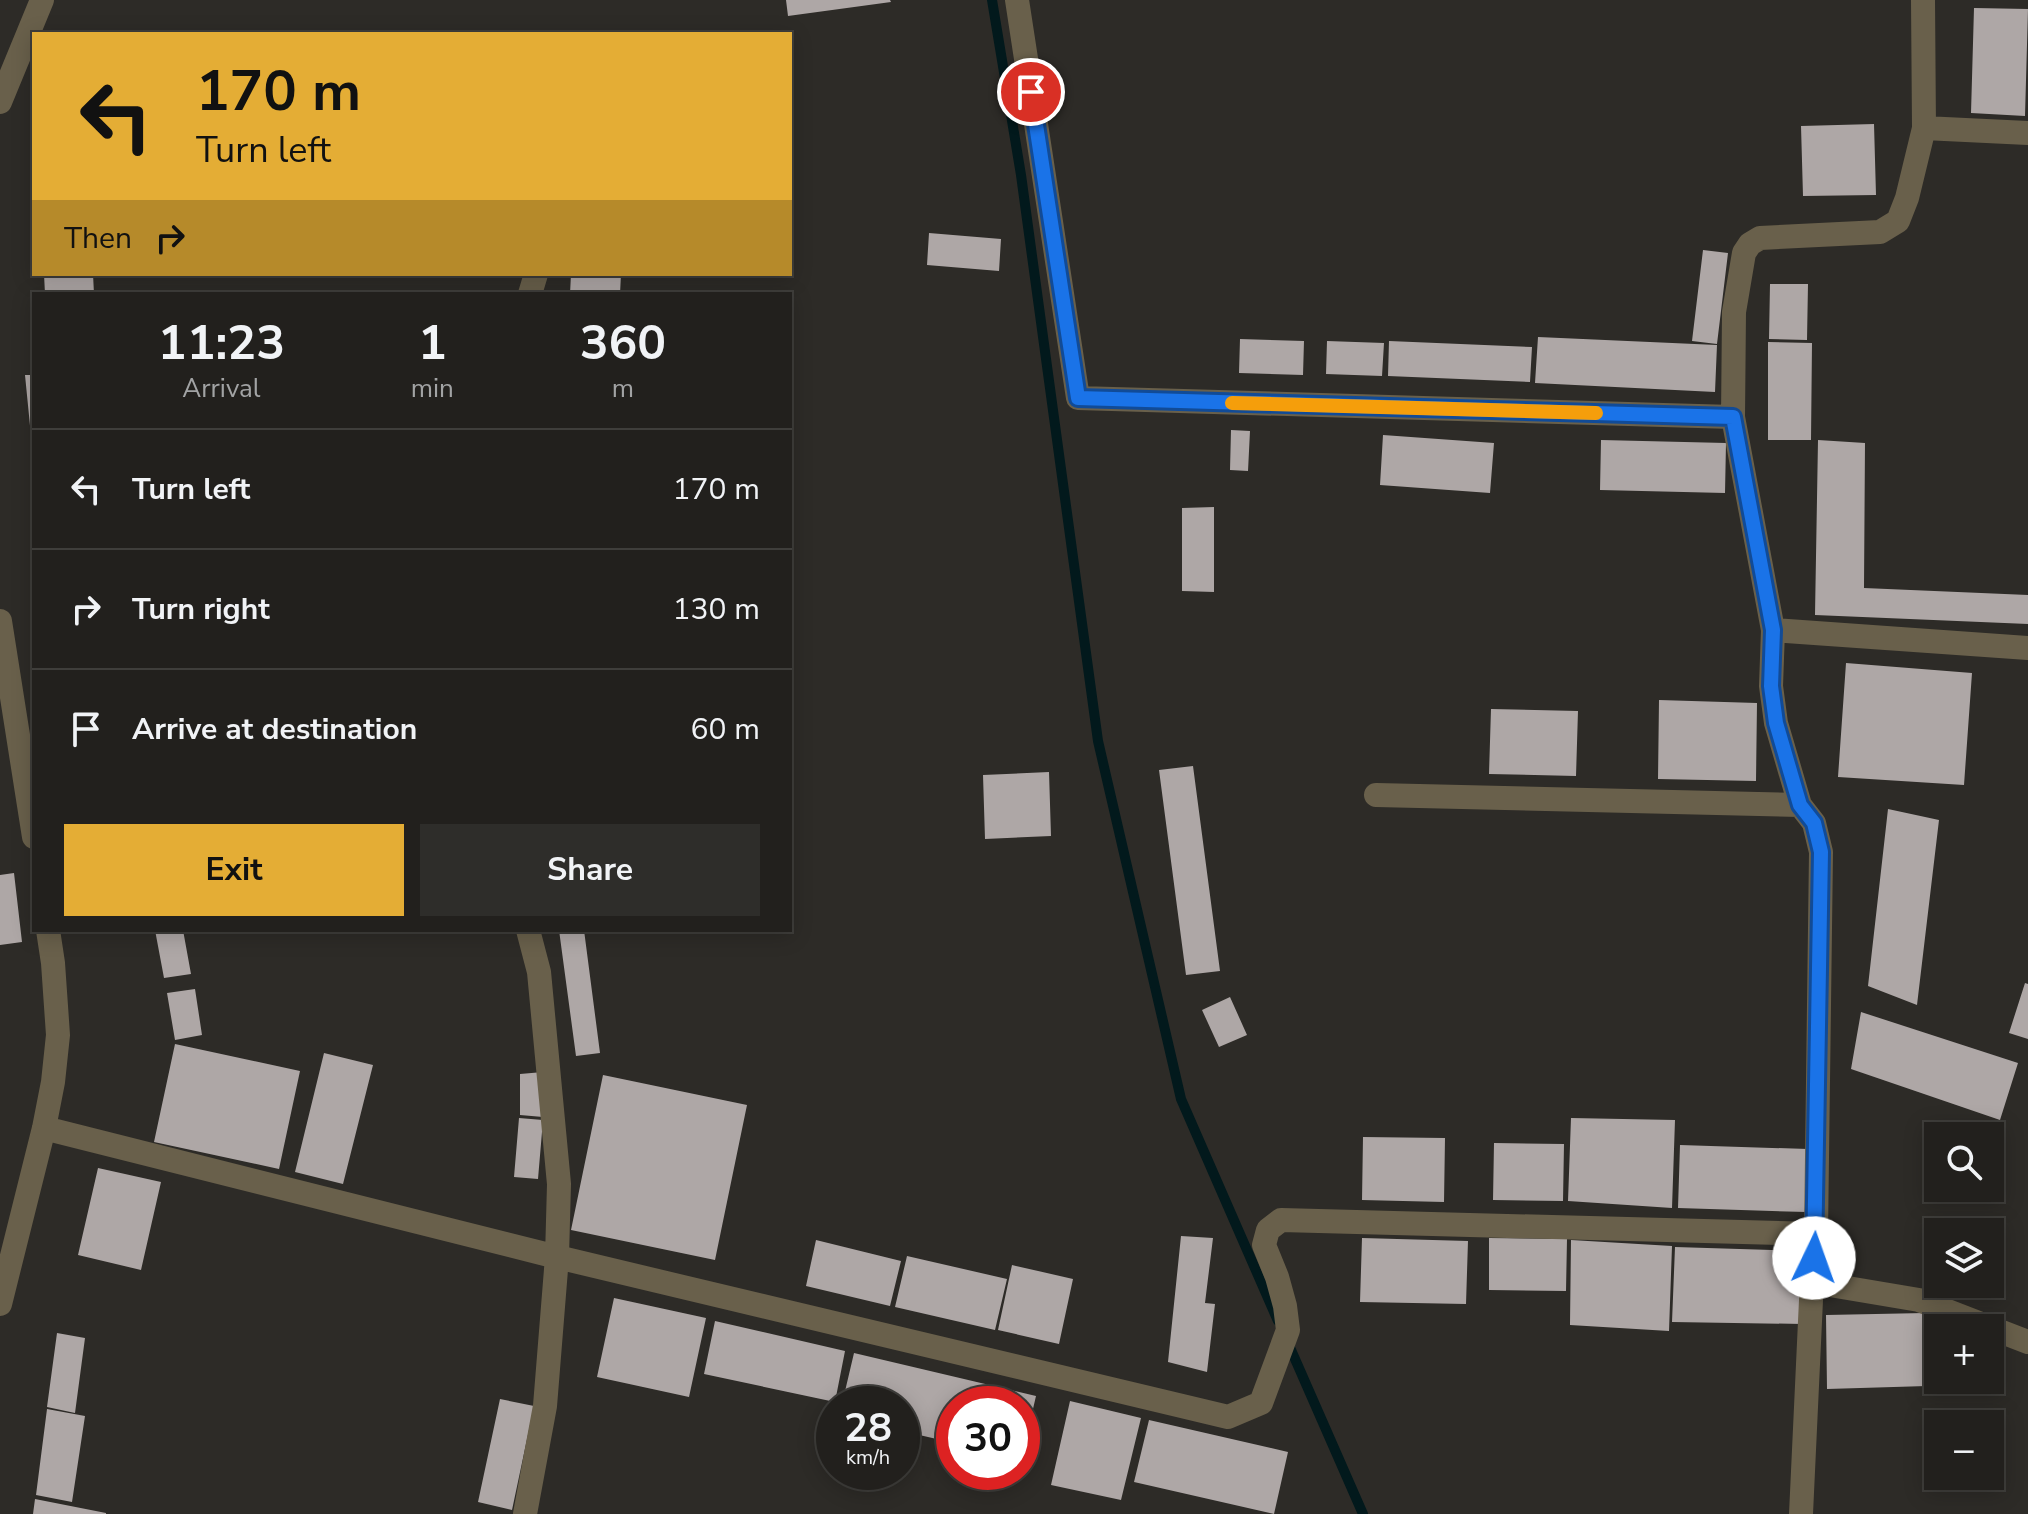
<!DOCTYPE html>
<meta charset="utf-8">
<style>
body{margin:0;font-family:"Nunito Sans",sans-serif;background:#2e2d2a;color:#f1f3f6;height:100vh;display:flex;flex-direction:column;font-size:30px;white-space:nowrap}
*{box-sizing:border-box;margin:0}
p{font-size:26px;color:#a2a3a4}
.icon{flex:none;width:44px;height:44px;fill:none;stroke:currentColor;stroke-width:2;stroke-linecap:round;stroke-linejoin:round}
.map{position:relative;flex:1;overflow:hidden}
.drawer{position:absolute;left:32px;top:292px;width:760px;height:640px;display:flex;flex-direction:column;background:#22201d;border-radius:0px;box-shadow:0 4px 20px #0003,0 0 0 2px #3f3e3b}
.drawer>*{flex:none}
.banner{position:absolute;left:32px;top:32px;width:760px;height:244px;border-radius:0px;box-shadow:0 4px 20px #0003,0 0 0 2px #3f3e3b;background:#e4ad35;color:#111;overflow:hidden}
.controls{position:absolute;left:1924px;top:1122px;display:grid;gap:16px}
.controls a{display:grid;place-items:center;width:80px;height:80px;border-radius:0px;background:#22201d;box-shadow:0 4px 20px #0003,0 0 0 2px #3f3e3b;font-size:40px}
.speed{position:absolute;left:816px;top:1386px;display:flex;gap:16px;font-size:40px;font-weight:700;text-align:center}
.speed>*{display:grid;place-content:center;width:104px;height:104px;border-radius:50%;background:#22201d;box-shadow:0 4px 20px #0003,0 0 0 2px #3f3e3b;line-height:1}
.speed small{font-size:20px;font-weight:400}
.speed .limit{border:12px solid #d22;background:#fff;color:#111}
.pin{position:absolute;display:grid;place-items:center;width:68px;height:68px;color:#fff;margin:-34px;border:4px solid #fff;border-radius:50%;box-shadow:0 2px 8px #0007}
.me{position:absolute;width:88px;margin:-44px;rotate:3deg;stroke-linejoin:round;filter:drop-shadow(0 0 6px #0008)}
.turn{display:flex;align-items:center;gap:28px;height:168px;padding:0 32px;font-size:36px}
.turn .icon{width:104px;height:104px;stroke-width:2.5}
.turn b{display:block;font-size:56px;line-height:68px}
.then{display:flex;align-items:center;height:76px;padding:0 32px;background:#0003;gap:16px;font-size:30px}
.eta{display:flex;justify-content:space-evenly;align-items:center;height:136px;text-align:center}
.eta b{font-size:48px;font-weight:700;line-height:56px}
.button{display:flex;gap:16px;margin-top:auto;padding:16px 32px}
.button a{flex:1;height:92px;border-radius:0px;background:#e4ad35;color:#111;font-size:32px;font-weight:700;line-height:92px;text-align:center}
.button a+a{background:#2e2d2a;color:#f1f3f6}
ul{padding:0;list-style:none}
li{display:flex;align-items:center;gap:24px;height:120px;padding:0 32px;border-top:2px solid #3f3e3b}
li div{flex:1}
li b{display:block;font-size:30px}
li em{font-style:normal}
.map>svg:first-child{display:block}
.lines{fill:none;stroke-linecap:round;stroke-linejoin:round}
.stream{stroke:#02191c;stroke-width:10}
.building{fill:#aea7a6}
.minor{stroke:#69604b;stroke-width:24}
.route-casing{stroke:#114b97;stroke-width:20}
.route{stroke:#1a73e8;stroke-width:14}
.slow{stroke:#f59e0b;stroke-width:14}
</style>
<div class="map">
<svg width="2028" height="1514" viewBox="0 0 2028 1514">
<rect width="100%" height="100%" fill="#2d2b27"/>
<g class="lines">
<path class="stream" d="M992 0 1021 175 1098 741 1181 1099 1278 1321
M1288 1343 1363 1514"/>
</g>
<path class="building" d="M786 0H890L891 2 788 16Z
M1974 8 2028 9 2025 116 1971 113Z
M1874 124 1876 195 1803 196 1801 126Z
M929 233 1001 239 999 271 927 265Z
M1703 250 1728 253 1717 344 1692 341Z
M44 274H93L94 294H45Z
M571 274H621L620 294H570Z
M1770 284H1808L1807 340 1769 339Z
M1538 337 1717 345 1715 392 1535 383Z
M1240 339 1304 341 1303 375 1239 373Z
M1327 341 1384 343 1382 376 1326 374Z
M1389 341 1532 347 1530 382 1388 376Z
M1768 342 1812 343 1811 440H1768Z
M25 375H34V446H32Z
M1231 430 1250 431 1248 471 1230 470Z
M1383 435 1494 443 1490 493 1380 485Z
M1601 440 1726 443 1725 493 1600 490Z
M1818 440 1865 443 1864 588 2028 595V624L1815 615Z
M1214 507V592L1182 591V508Z
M1846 663 1972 673 1964 785 1838 777Z
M1659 700 1757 703 1756 781 1658 779Z
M1491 709 1578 711 1576 776 1489 774Z
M1193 766 1220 971 1186 975 1159 770Z
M1049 772 1051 836 985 839 983 775Z
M1888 809 1939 820 1917 1005 1868 986Z
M14 873 22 942 0 945V875Z
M155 930H183L191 974 164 978Z
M559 930H584L600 1053 576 1056Z
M2025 983 2028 984V1039L2009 1033Z
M195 989 202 1035 175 1040 167 993Z
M1230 997 1247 1035 1219 1047 1202 1010Z
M1861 1012 2018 1063 2000 1120 1851 1069Z
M175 1044 300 1071 279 1169 154 1142Z
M324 1053 373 1065 343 1184 295 1172Z
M543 1072V1117L520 1115V1074Z
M603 1075 747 1105 715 1260 571 1230Z
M519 1118 543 1120 538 1179 514 1177Z
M1571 1118 1675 1120 1672 1208 1568 1201Z
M1363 1137 1445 1138 1444 1202 1362 1200Z
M1494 1143 1564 1144 1563 1201 1493 1200Z
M1680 1145 1808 1149 1806 1212 1678 1208Z
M98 1168 161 1182 141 1270 78 1255Z
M1181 1236 1213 1238 1205 1303 1215 1304 1207 1372 1168 1362Z
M1362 1238 1468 1241 1466 1304 1360 1302Z
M1489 1238 1567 1239 1566 1291 1489 1290Z
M816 1240 901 1261 890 1306 806 1286Z
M1571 1240 1672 1246 1669 1331 1570 1325Z
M1675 1247 1803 1251V1324L1672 1322Z
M907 1256 1007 1279 995 1330 895 1307Z
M1012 1265 1073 1279 1059 1344 998 1330Z
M614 1298 706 1318 689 1397 597 1377Z
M1925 1313 1927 1386 1827 1389 1826 1315Z
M715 1321 845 1351 835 1402 704 1374Z
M57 1333 85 1338 75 1413 47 1407Z
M854 1353 1036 1396 1023 1452 1022 1404H954V1443L902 1431V1404H842Z
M500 1399 534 1406 512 1510 478 1502Z
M1070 1401 1141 1418 1121 1500 1051 1485Z
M47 1409 85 1416 72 1502 36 1495Z
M1149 1420 1288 1452 1274 1514 1134 1482Z
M35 1499 106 1513V1514H33Z"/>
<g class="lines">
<path class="minor" d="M1017 0 1078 398 1733 417
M0 102 42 0
M1924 128 2028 133
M530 294 536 274
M0 621 34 837
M1773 630 2028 648
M1376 795 1800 805
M44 1128 557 1257 1228 1417 1261 1403 1288 1330 1285 1306 1277 1277 1264 1245 1268 1230 1281 1220 1816 1234
M1812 1282 1919 1300 2028 1342
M0 1304 44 1128 53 1082 58 1035 53 963 48 930
M525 1514 545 1406 557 1257 559 1184 539 972 528 930
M1801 1514 1811 1300 1816 1234 1821 852 1814 823 1800 805 1776 723 1771 686 1773 630 1733 417 1734 312 1744 253 1750 244 1760 238 1880 232 1898 221 1907 198 1924 128 1923 0"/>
</g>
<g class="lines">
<defs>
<path id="route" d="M1031 92 1078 398 1733 417 1773 630 1771 686 1776 723 1800 805 1814 823 1821 852 1814 1258"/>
</defs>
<use href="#route" class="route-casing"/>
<use href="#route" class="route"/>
<path class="slow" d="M1232 403 1596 413"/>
</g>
</svg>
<div class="controls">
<a><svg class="icon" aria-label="search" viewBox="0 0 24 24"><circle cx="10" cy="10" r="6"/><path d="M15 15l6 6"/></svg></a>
<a><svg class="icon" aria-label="layers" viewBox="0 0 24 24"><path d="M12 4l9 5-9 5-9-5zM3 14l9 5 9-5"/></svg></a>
<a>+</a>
<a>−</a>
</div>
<div class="speed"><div>28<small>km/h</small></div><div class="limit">30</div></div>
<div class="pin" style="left:1031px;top:92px;background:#d93025"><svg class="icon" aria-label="arrive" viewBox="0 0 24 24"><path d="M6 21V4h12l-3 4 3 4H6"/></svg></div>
<svg class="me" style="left:1814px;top:1258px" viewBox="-20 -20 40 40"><circle r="19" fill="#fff"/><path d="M0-13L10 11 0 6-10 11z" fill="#1a73e8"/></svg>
<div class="banner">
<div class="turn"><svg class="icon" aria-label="left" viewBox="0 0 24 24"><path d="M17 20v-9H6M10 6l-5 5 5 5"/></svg><div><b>170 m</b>Turn left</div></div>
<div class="then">Then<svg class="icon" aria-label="right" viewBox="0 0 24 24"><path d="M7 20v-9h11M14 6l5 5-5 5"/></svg></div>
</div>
<section class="drawer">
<div class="eta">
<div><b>11:23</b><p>Arrival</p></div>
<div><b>1</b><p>min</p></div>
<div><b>360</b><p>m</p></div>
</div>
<ul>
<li><svg class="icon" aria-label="left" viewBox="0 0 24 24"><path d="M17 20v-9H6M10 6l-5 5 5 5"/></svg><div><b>Turn left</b></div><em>170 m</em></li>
<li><svg class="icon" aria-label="right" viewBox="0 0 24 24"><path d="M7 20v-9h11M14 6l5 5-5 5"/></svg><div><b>Turn right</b></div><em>130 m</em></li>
<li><svg class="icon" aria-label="arrive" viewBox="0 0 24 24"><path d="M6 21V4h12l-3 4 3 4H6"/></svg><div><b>Arrive at destination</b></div><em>60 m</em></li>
</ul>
<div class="button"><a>Exit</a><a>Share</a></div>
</section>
</div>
